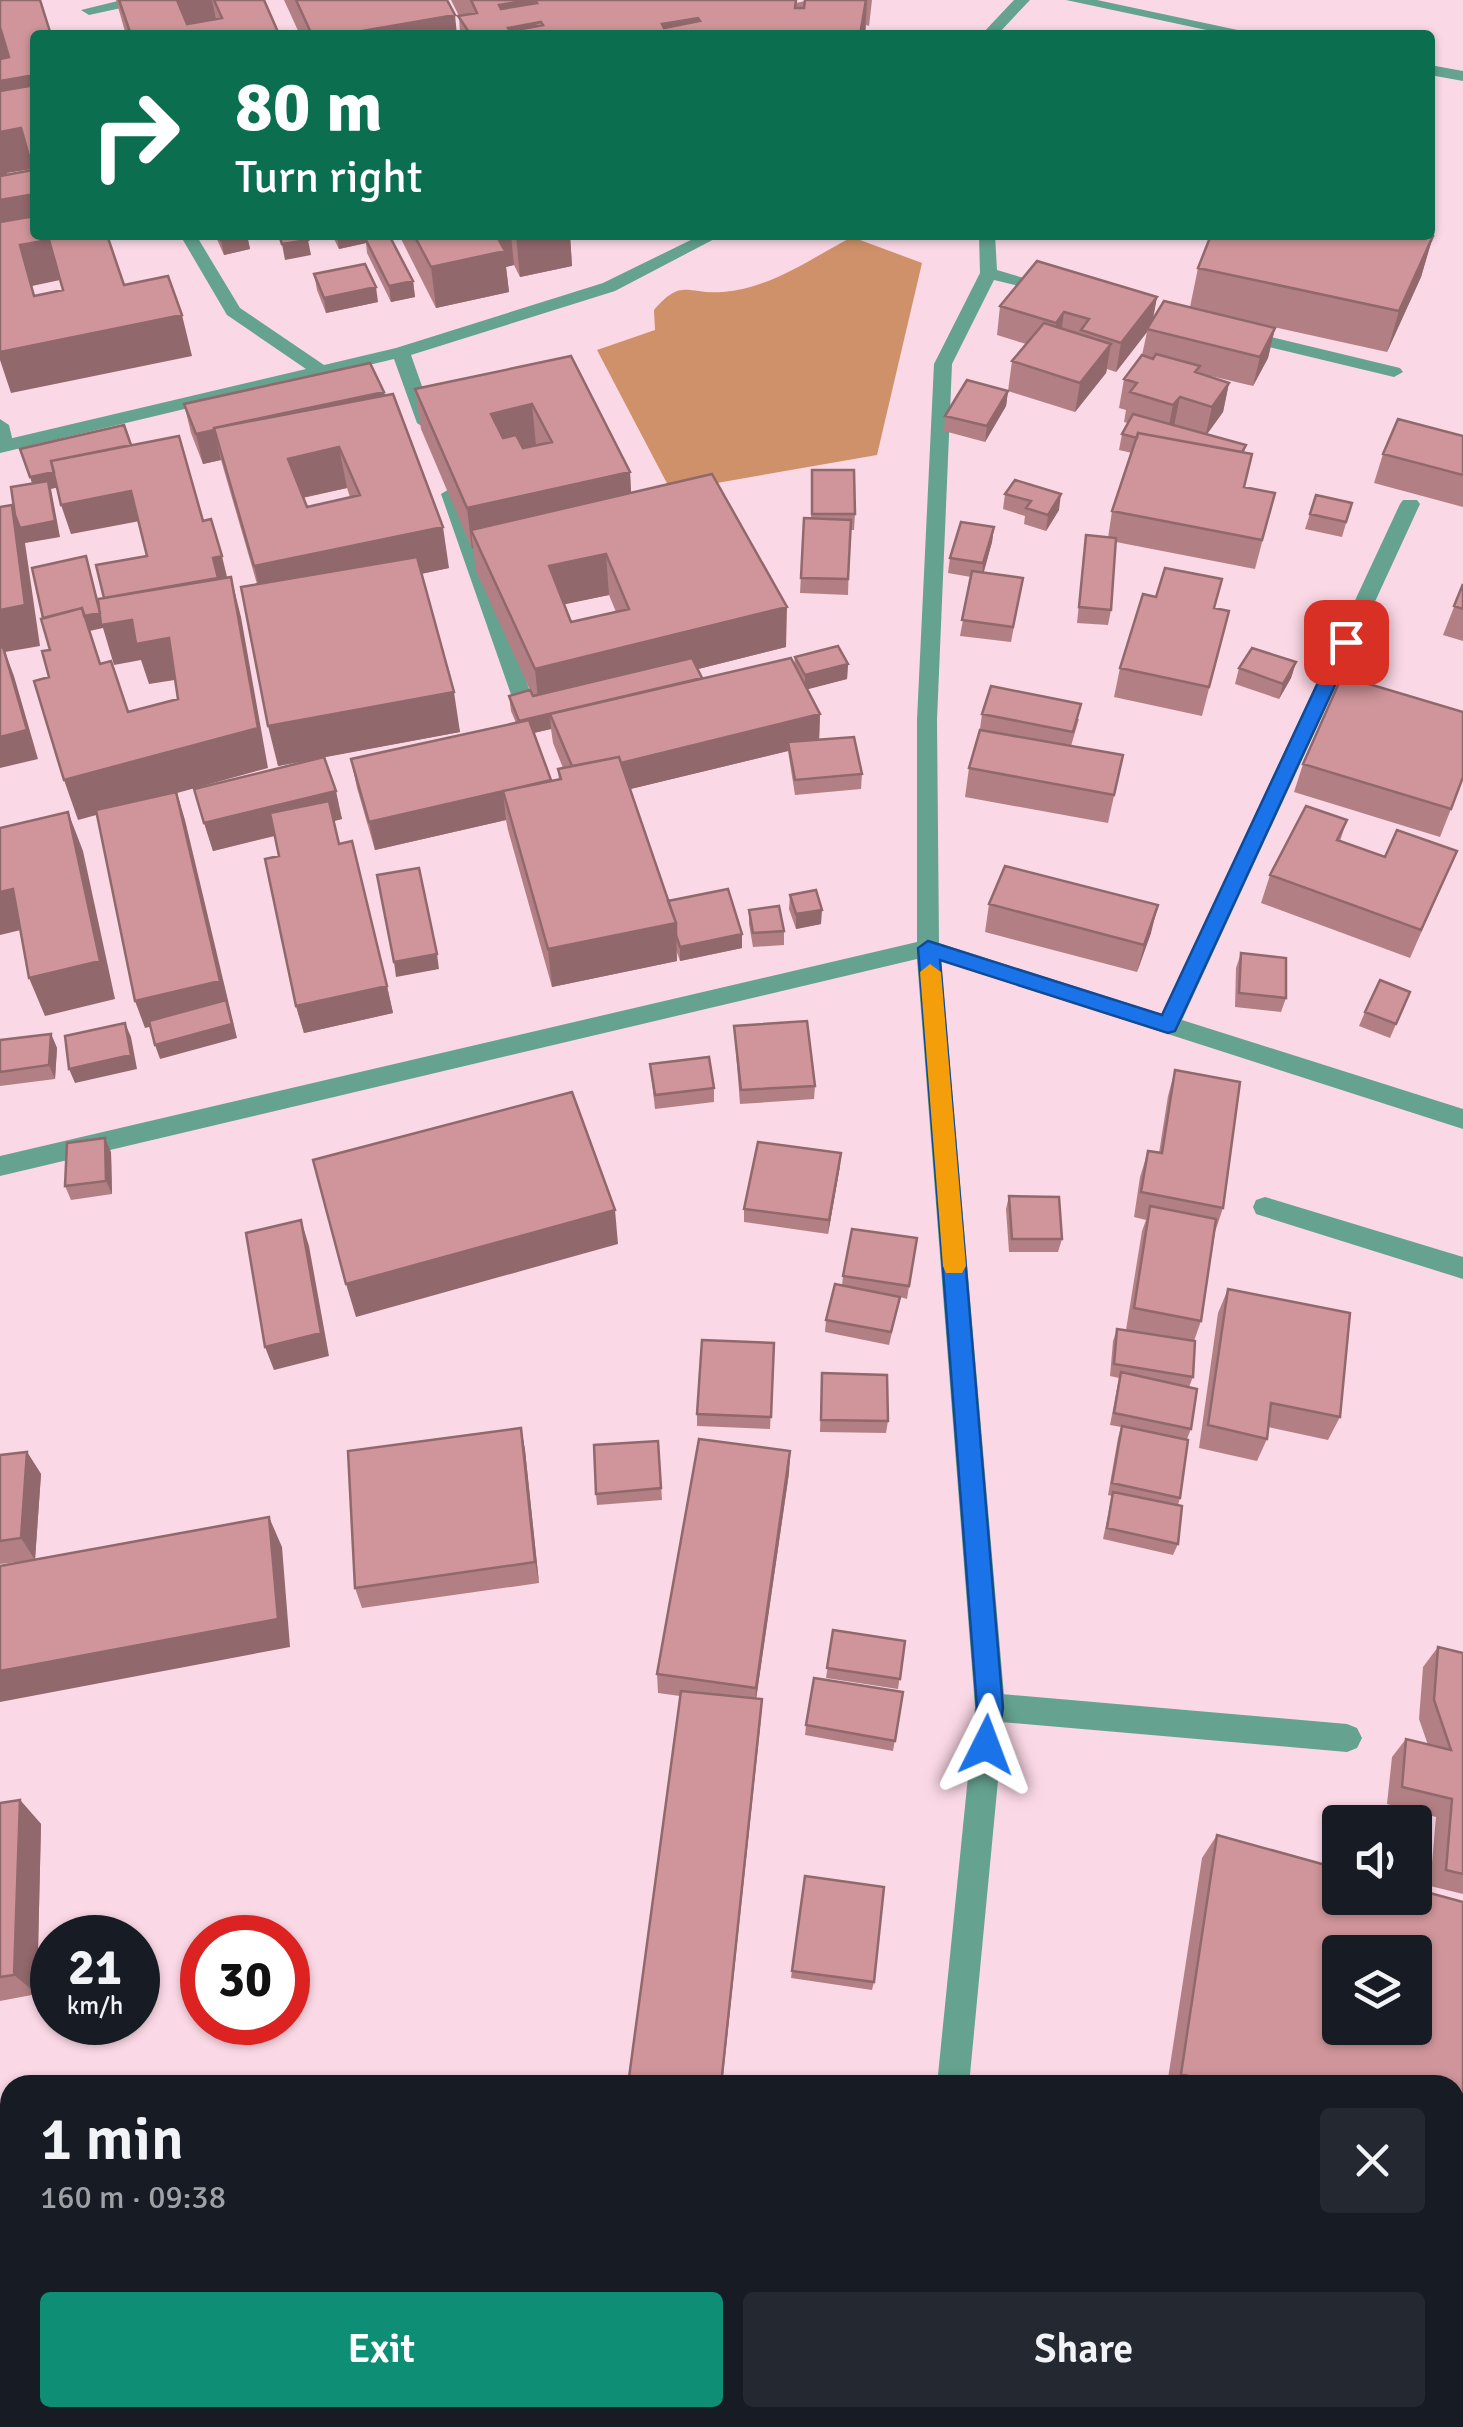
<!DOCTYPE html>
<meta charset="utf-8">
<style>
body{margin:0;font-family:Signika,sans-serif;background:#242831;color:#f1f3f6;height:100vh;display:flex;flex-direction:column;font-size:38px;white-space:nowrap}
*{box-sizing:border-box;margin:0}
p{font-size:32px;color:#9ea1a6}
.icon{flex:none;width:55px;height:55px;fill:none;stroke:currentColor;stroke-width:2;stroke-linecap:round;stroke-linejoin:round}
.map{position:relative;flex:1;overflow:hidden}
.sheet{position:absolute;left:0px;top:2075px;width:1465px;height:352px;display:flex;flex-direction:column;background:#171b24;border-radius:30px 30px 0 0;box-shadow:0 2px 8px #0004}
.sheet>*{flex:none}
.guide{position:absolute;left:30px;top:30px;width:1405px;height:210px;border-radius:10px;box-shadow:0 2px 8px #0004;background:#0b6e4f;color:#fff;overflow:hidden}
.buttons{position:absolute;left:1322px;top:1805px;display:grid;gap:20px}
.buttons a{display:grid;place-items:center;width:110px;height:110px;border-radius:10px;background:#171b24;box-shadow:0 2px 8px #0004;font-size:50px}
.speed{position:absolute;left:30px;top:1915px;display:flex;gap:20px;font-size:50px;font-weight:700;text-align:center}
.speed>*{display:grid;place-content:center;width:130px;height:130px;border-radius:50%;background:#171b24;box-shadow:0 2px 8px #0004;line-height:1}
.speed small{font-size:25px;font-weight:400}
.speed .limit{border:15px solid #d22;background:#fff;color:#111}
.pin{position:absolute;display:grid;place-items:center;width:85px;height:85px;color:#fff;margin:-42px;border-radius:20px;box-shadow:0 5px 15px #0006}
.me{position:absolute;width:110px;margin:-55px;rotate:3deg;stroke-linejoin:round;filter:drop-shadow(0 0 8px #0008)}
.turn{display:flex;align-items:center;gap:35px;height:210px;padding:0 40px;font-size:45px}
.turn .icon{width:130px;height:130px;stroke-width:2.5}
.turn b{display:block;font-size:70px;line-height:85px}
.round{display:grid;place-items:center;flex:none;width:105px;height:105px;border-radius:10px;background:#242831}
.head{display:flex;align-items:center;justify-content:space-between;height:170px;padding:0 40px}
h1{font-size:60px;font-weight:600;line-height:75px}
.primary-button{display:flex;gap:20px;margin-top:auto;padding:20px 40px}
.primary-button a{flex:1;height:115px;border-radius:10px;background:#0d8e75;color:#fff;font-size:40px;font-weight:600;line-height:115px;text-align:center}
.primary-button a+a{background:#242831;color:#f1f3f6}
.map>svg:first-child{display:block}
.forest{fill:#cf9169}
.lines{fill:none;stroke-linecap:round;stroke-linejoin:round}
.service{fill:#65a290;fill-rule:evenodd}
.minor{fill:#65a290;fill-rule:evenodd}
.wall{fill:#b28084;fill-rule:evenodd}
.shaded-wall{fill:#91686c}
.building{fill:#cf959a;stroke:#91686c;stroke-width:2.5;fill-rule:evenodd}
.route{fill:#1a73e8;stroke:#114b97;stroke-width:2.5}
.slow{fill:#f59e0b}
</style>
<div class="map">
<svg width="1463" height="2427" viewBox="0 0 1463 2427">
<rect width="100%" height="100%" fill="#fbd8e5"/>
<path class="forest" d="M852 237 922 263 877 455 671 491 597 350 655 330 654 310C682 277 688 295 723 292 769 289 812 258 852 237Z"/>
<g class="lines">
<path class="service" d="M0 419 9 425 14 446 12 450 0 451Z
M990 1693 1347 1724 1357 1728 1362 1738 1357 1748 1347 1752 990 1721 980 1717 975 1707 980 1697Z
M1139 2418H1173L1175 2427H1141Z"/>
<path class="minor" d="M122 0H158L89 15 81 10Z
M1014 0H1030L997 35H981Z
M1066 0H1097L1261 35H1230Z
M1430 65 1463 71V81L1430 75Z
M180 235H196L240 308 324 365 396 348 603 283 701 235H722L615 291 411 355 435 423 433 427 426 429 417 423 394 359 0 453V441L306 369 227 315Z
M979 235H995L997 270 1061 289 1052 294 994 280 952 364 937 720 939 943 1162 1014 1400 504 1403 500H1417L1420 504 1182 1020 1463 1109V1129L941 961 1005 1707 969 2085H937L975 1707 917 959 0 1176V1156L917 942V720L934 364 980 273Z
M1242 330 1400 368 1403 372 1394 377 1236 339 1233 335Z
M451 488 461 494 533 700 530 705 523 707 513 700 441 494Z
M1265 1197 1463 1257V1279L1256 1214 1253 1207 1256 1200Z
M1455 2375 1463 2377V2411L1455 2409Z
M593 2418H660L657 2427H590Z"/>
</g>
<path class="wall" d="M116 0H214L279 35H126Z
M284 0H447L457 35H300Z
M451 0H796V3L805 1V0H872L869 26 866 25 865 35H460L459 16Z
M215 235H247L250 249 224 255Z
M332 235H389L413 281 415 297 391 302 367 253 366 243 339 249Z
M399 235H570L572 266 520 277 514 265 506 267 509 292 436 308Z
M1433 236 1421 277 1387 352 1237 319 1275 328 1268 358 1253 386 1198 373 1229 383 1223 412 1207 434 1246 445 1244 453 1245 487 1275 493 1255 569 1116 542 1111 610 1108 625 1077 623 1086 535 1108 538 1112 511 1132 453 1119 450 1122 434 1128 423 1124 422 1126 410 1119 408 1124 379 1142 355 1147 332 1116 372 1107 369 1106 373 1075 412 1008 391 1012 361 1026 344 997 335 1000 306 1157 297 1153 320 1190 307 1198 268Z
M314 274 378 302 326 313 317 290Z
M571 356 630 472 631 493 786 647 698 669 702 678 794 665 795 657 848 664 847 679 807 689 820 714 819 740 862 774 861 789 795 795 788 751 630 789 668 901 742 934V948L680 961 676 950 677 961 552 987 508 830 506 820 375 850 357 788 351 759 516 723 511 711 509 696 530 690 476 571 473 548 472 549 421 429 415 389ZM609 595 616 612 571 622 564 604ZM551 729 553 743 563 768 558 769 559 780H551L533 733Z
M1008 391 1006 406 985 442 944 431 945 416Z
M384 392 449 568 421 574 460 732 324 757 342 819 334 821 339 844 387 986 393 1013 304 1033 296 1006 279 856 275 836 213 851 194 789 319 758 278 766 257 584 221 460 203 464 191 433 184 404ZM347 488 350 497 307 507 303 498Z
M1463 436V507L1374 483 1383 454Z
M812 470 855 514 854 530H850L848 595 800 593 804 518 811 519Z
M1005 494 1059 510 1046 531 1024 524 1025 516 1003 509Z
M1316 495 1352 503 1342 537 1305 529Z
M994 527 992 542 983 573 1023 578 1011 642 960 636 971 577 948 573 950 558Z
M1463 584V641L1443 635Z
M1215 609 1229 611 1202 716 1114 697 1120 668Z
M1296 662 1291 678 1279 699 1235 684 1239 668Z
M982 714 1079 719 1071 746 1123 755 1108 823 965 797 969 768 980 729Z
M1303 764 1451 809 1440 837 1294 792Z
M1347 820 1340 841 1385 857 1457 851 1410 958 1261 903 1270 875Z
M790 895 821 924 796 929 789 909Z
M989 904 1151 933 1137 972 985 932Z
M749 910 784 931V945L753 947 749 924Z
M1241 953 1286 998 1281 1012 1235 1007 1236 968Z
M1410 992 1390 1038 1359 1026 1365 1012Z
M734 1026 815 1086 814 1099 740 1104Z
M51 1034 57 1048 55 1079 0 1086V1040Z
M650 1064 714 1088V1102L655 1109Z
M1175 1070 1223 1208 1215 1232 1201 1321 1194 1341 1193 1377 1189 1387 1191 1429 1187 1439 1180 1498 1178 1505V1544L1173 1555 1103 1539 1112 1496 1108 1495 1118 1438 1121 1427 1110 1425 1119 1378 1110 1376 1113 1341 1117 1329 1126 1330 1142 1231 1146 1220 1134 1217 1140 1177 1148 1151 1159 1153 1168 1096Z
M111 1152 112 1194 71 1200 65 1186Z
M840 1166 828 1234 744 1222V1209Z
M1009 1196 1062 1239 1058 1252H1009L1006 1209Z
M917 1238 907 1299 900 1297 889 1345 825 1332 826 1320 842 1286 843 1276Z
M1228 1289 1340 1417 1328 1440 1268 1427 1267 1439 1257 1461 1199 1448 1218 1313Z
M774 1343 770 1429 697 1426V1414Z
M822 1373 888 1421 886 1433 820 1432Z
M521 1428 525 1450 539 1583 362 1608 355 1588Z
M658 1441 662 1500 597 1505 596 1494Z
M790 1451 789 1473 756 1699 761 1718 680 1696 658 1693 657 1674Z
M27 1452 41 1474 35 1560 0 1564V1455Z
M833 1630 905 1641 898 1689 826 1678Z
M1438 1647 1463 1653V1894L1430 1886 1436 1817 1387 1804 1392 1757 1406 1739 1428 1745 1419 1719 1423 1667Z
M903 1692 893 1751 805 1735 806 1725Z
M20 1800 41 1824 37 1994 0 2001V1803Z
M1217 1835 1463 1902V2177L1455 2174V2085H1167L1202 1858Z
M805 1876 874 1982 872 1990 791 1978Z"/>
<path class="shaded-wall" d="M176 0H212L218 29 184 35Z
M490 0H535L537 35H502Z
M867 0 865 35H860Z
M455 15 457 35H339Z
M698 18V35H662V24Z
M0 27 11 66 0 68Z
M35 75V117L0 124V81Z
M21 128 33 169 7 173 14 198 35 194V235L0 243V132Z
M240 235H247L250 249 224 255 221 240Z
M337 235H385L365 238 366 243 339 249Z
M493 235H511L514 265 506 267 509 292 436 308 431 267Z
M522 235H570L572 266 520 277 516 236Z
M1433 236 1421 277 1387 352 1399 311Z
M49 240 60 280 32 286 46 337 20 245Z
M308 240 311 255 285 260 282 244Z
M413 281 415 297 391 302 389 286Z
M376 287 378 302 326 313 324 298Z
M1157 297 1151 326 1147 329V332L1116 372 1121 343Z
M1064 312 1060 341 1052 352 1056 323Z
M182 315 192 356 11 393 0 360V352Z
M1275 328 1268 358 1253 386 1260 357Z
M1111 344 1106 373 1075 412 1080 383Z
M1229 383 1223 412 1205 437 1212 407Z
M1008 391 1006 406 985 442 987 426Z
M384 392 389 422 214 430Z
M1180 397 1174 426 1167 435 1173 405Z
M532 404 536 445 495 455 491 414Z
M214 430 221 460 203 464 196 434Z
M339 447 347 488 296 499 288 459Z
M134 453 138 469 51 489 60 537 25 543 40 646 5 652 14 676 38 759 0 768V610L12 505 20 528 35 493 30 477Z
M630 472 632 513 471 530 473 548 472 549 467 508Z
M131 491 140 521 71 534 61 505Z
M1061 494 1059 510 1046 531 1048 515Z
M443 527 449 568 263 607 254 566Z
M994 527 992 542 982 579 983 563Z
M606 554 609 595 552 607 549 566Z
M86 556 104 624 213 558 222 556 229 585 169 638 181 679 149 684 141 660 114 665 103 628 49 640Z
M231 577 241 617 268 768 177 793 185 820 237 1038 160 1059 155 1045 228 1008 145 1028 135 1001 177 793 78 820 64 780 258 728Z
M787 607 786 647 539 709 535 669Z
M1296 662 1291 678 1279 699 1283 684Z
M848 664 847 679 805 690V675Z
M676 683 550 714 551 729 521 736 519 721Z
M454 692 460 732 278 766 268 726Z
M820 714 819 743 788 742V751L577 802 575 774Z
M336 791 342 819 213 851 204 823Z
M503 791 506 820 375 850 369 822Z
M68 812 83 851 115 999 45 1016 29 978Z
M13 889 29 928 0 935V892Z
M1158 905 1151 933 1137 972 1144 945Z
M822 910 821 924 796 929V914Z
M676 923 677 961 552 987 548 949Z
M742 934V948L680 961V947Z
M437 954 439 969 396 977 394 962Z
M387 986 393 1013 304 1033 296 1006Z
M125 1023 131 1037 137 1069 75 1083 69 1069Z
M51 1034 57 1048 55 1079 49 1065Z
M105 1138 111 1152 112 1194 106 1181Z
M841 1153 840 1166 828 1234 829 1220Z
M615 1210 618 1244 356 1317 346 1284Z
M301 1220 309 1246 329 1356 274 1370 265 1347Z
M521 1428 525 1450 539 1583 535 1562Z
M790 1451 789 1473 755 1707 756 1688Z
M27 1452 41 1474 35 1560 21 1538Z
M269 1517 282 1547 290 1647 0 1702V1671Z
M762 1699 761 1718 722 2085H721Z
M20 1800 41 1824 37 1994 14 1975Z"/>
<path class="building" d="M0 0H40L51 35H35V75L0 81V59L9 57 0 27Z
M119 0H177L187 24 222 18 214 0H264L278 32 261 35H131Z
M296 0H447L455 15 339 35H312Z
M471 0H530L499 5 501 9 537 3 535 0H796L795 8H804L805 0H866L860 35H620L635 32 611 35H471L458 16 477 13ZM698 18 700 21 664 28 662 24ZM541 22 543 25 510 31 508 28Z
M35 85V194L0 200V176L33 170 21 128 0 132V91Z
M35 216V235H107L124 285 168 276 182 315 0 352V222ZM49 240 63 290 34 296 20 245Z
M218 235H240L221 240Z
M279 235H306L308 240 282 244Z
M377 235H389L413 281 389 286 365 238Z
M414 235H496L505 251 431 267Z
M1211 235H1429L1433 236 1399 311 1198 268Z
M1037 261 1157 297 1121 343 1081 330 1089 319 1064 312 1056 323 1000 306Z
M365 264 376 287 324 298 314 274Z
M1164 301 1275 328 1260 357 1147 329Z
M1044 323 1111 344 1080 383 1012 361Z
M1156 354 1200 366 1195 372 1229 383 1212 407 1180 397 1173 405 1130 392 1137 383 1124 379 1142 355 1153 359Z
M571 356 630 472 467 508 415 389ZM532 404 552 442 523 448 516 435 503 438 491 414Z
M370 363 384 392 214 428V430L196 434 184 404Z
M967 380 1008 391 987 426 945 416Z
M393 394 443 527 254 566 214 428ZM339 447 360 495 307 507 288 459Z
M1133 414 1246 445 1242 452 1138 433 1137 438 1122 434Z
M1398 419 1463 436V475L1383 454Z
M124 425 131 445 51 461 54 472 30 477 20 449Z
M1138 433 1252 454 1244 487 1275 493 1262 540 1112 511Z
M179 436 203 521 211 519 222 556 213 558 218 578 104 598 96 565 147 556 131 491 61 505 51 461Z
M812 470H854L855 514H812Z
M712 474 787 607 535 669 471 530ZM606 554 629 609 571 622 549 566Z
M1015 480 1061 494 1048 515 1026 508 1031 501 1005 494Z
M48 481 55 521 20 528 15 515 11 487Z
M1316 495 1352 503 1346 522 1310 514Z
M12 505 25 605 0 610V507Z
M804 518 851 520 848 579 801 578Z
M961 522 994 527 983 563 950 558Z
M1086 535 1116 538 1111 610 1079 607Z
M86 556 100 613 84 616 82 608 43 618 32 568Z
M417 557 454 692 268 726 241 587Z
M1165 568 1222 579 1214 608 1229 611 1209 687 1120 668 1143 594 1156 597Z
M972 571 1023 578 1013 627 962 620Z
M231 577 258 728 64 780 34 681 49 677 42 651 50 650 41 619 82 608 100 664 111 661 128 712 178 699 169 638 136 644 132 620 101 625 98 599Z
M1463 584V609L1454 606Z
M838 646 848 664 805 675 795 657Z
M3 647 27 730 0 737V648Z
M1252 648 1296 662 1283 684 1239 668Z
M692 658 702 678 519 721 509 696 530 690 533 696Z
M791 658 820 714 621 763 619 757 572 766 550 714Z
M1342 676 1463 712V777L1451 809 1303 764Z
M991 686 1081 704 1073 732 982 714Z
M529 720 551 780 369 822 351 759Z
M980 730 1123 755 1114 795 969 768Z
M854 737 862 774 795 780 788 742Z
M324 757 336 791 204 823 194 789Z
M619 757 676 923 548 949 503 791 561 779 558 769Z
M176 792 220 981 135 1001 96 810Z
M329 801 339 844 352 841 387 986 296 1006 265 859 279 856 270 813Z
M1306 806 1347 820 1337 840 1385 857 1397 830 1457 851 1421 930 1270 875Z
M68 812 100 961 29 978 13 889 0 892V828Z
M1005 866 1158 905 1144 945 989 904Z
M419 868 437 954 394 962 377 875Z
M728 889 742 934 680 947 676 935V923L668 901Z
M816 890 822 910 796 914 790 895Z
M779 906 784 931 753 933 749 910Z
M1241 953 1286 958V998L1239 993Z
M1380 980 1410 992 1396 1024 1365 1012Z
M226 1000 232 1024 155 1045 149 1021Z
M807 1021 815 1086 741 1090 734 1026Z
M125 1023 131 1055 69 1069 65 1036Z
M51 1034 49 1065 0 1072V1040Z
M709 1057 714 1088 655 1095 650 1064Z
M1175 1070 1240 1082 1223 1208 1141 1192 1148 1151 1162 1153Z
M572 1092 615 1210 346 1284 313 1160Z
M105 1138 106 1181 65 1186 67 1143Z
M758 1142 841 1153 829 1220 744 1209Z
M1009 1196 1059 1197 1062 1239H1012Z
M1150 1206 1216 1219 1201 1321 1134 1308Z
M301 1220 321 1333 265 1347 246 1233Z
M852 1229 917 1238 909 1286 843 1276Z
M835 1284 900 1297 891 1332 826 1320Z
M1228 1289 1350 1313 1340 1417 1271 1403 1267 1439 1208 1425Z
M1117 1329 1195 1341 1193 1377 1114 1364Z
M702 1340 774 1343 771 1417 697 1414Z
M1121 1372 1197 1389 1191 1429 1114 1413Z
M822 1373 887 1375 888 1421 821 1420Z
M1122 1426 1188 1440 1180 1498 1112 1483Z
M521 1428 535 1562 355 1588 348 1451Z
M699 1439 790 1451 756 1688 657 1674Z
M658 1441 661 1488 596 1494 594 1445Z
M27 1452 21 1538 0 1541V1455Z
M1113 1492 1182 1506 1178 1544 1107 1528Z
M269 1517 278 1619 0 1671V1566Z
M833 1630 905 1641 900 1679 827 1668Z
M1438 1647 1463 1653V1874L1446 1870 1452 1799 1402 1787 1406 1739 1451 1750 1434 1700Z
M814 1678 903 1692 895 1741 806 1725Z
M681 1691 762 1699 721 2085H628Z
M20 1800 14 1975 0 1977V1803Z
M1217 1835 1340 1869V1898H1415V1889L1463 1902V2155L1455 2153V2085H1220L1181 2074ZM1340 1952H1415V2028H1340Z
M805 1876 884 1887 874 1982 792 1971Z"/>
<path class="route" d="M1346 636 1355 642 1175 1031 1168 1033 940 960 1003 1708 996 1754 986 1758 977 1754 973 1745 977 1708 918 948 928 941 1162 1015 1337 642Z"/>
<path class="slow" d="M930 964 941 972 966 1266 962 1273H946L943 1266 920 972Z"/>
</svg>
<div class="buttons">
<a><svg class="icon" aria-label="sound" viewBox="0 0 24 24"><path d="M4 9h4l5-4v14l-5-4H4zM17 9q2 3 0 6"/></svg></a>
<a><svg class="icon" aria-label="layers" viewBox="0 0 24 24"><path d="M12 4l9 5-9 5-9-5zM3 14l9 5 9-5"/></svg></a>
</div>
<div class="speed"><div>21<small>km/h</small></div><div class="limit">30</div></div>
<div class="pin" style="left:1346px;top:642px;background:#d93025"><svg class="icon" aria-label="arrive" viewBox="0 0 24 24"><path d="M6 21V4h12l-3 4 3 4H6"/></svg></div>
<svg class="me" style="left:986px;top:1745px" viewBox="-20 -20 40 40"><path d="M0-17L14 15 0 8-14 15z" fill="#1a73e8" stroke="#fff" stroke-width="4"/></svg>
<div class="guide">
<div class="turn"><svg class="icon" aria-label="right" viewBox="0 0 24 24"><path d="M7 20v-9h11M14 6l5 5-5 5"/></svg><div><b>80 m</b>Turn right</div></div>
</div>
<section class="sheet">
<div class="head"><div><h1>1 min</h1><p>160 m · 09:38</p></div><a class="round"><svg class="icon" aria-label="close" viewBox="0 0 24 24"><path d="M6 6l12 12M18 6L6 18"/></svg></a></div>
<div class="primary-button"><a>Exit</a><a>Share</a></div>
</section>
</div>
